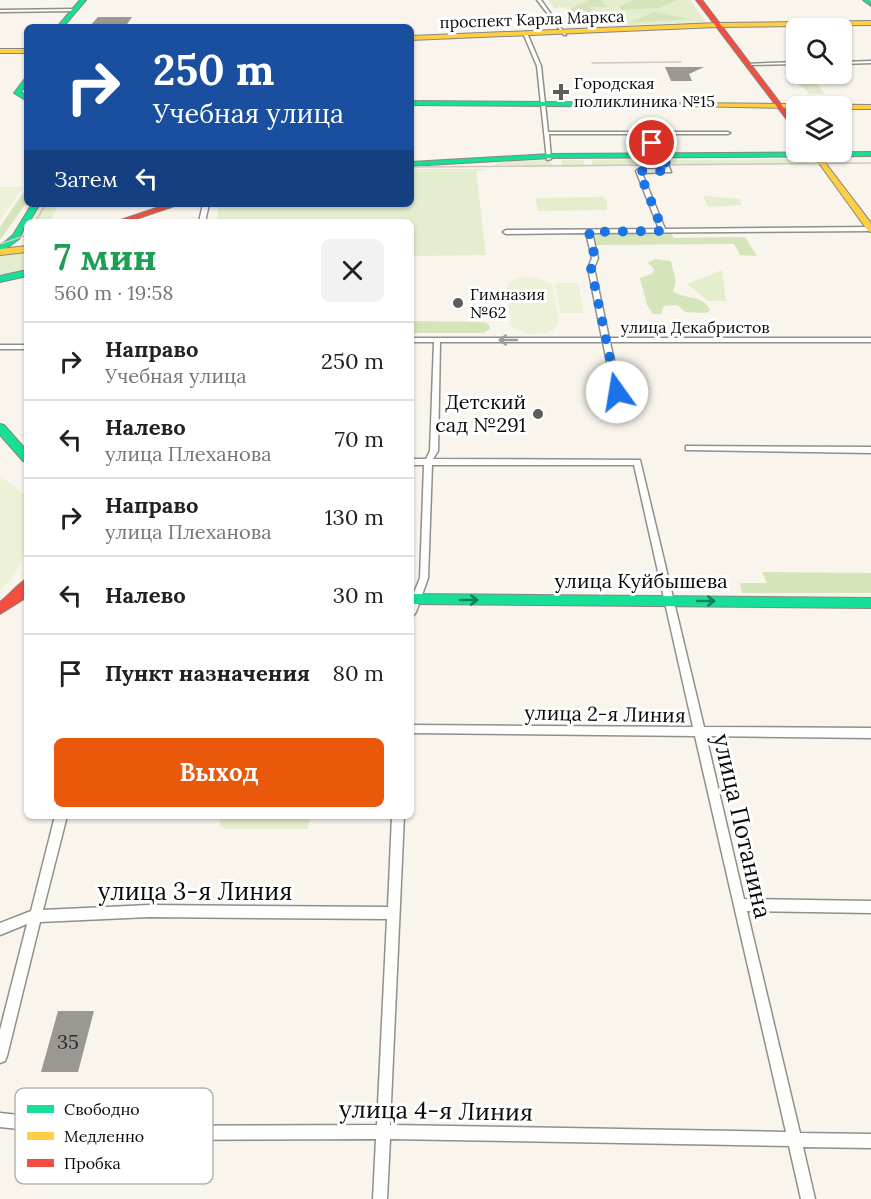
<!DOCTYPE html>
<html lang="ru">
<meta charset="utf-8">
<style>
body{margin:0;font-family:Lora,serif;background:#f2f2f2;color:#202124;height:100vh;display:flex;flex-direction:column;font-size:22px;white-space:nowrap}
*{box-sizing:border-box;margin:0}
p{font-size:20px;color:#757577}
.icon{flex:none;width:33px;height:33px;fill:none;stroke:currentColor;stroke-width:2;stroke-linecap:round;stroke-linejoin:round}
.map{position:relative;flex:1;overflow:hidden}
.details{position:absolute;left:24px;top:219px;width:390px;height:600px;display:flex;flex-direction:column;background:#fff;border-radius:9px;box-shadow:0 2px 4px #0004}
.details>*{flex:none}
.top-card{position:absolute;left:24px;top:24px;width:390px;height:183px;border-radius:9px;box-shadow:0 2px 4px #0004;background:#1a4fa0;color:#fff;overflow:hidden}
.buttons{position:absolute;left:786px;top:18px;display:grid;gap:12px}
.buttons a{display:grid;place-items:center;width:66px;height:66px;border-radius:9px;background:#fff;box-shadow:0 2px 4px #0004;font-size:30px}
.pin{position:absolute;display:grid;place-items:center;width:51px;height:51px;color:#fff;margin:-26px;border:3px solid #fff;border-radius:50%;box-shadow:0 2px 6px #0007}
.me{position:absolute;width:66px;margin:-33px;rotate:347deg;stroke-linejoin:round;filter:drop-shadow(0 0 4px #0008)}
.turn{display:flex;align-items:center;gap:21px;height:126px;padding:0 30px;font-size:27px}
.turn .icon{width:78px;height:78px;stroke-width:2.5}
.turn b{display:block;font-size:42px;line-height:51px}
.then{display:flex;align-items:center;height:57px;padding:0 30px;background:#0003;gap:12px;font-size:22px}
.round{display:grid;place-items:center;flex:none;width:63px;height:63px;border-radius:9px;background:#f2f2f2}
.head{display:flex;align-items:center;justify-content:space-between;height:102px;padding:0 30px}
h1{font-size:36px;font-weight:700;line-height:45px;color:#1e9e55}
.cta{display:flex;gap:12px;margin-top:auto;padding:12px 30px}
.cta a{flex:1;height:69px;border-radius:9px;background:#ea580c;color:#fff;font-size:24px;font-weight:700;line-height:69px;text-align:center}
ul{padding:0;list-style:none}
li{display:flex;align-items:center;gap:18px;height:78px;padding:0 30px;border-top:2px solid #e0e0e0}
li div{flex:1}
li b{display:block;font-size:22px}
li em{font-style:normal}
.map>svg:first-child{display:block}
.green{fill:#e4edcd}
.forest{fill:#d5e4bb}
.pitch{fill:#edf1d7}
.building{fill:#9b9893}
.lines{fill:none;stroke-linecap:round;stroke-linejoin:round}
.street-casing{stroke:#918f8b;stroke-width:3}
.fast-casing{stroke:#888682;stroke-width:2}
.slow-casing{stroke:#888682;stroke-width:2}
.jam-casing{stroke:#888682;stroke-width:2}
.street{fill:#fefefc;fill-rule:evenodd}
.fast{fill:#16e098;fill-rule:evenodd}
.slow{fill:#ffcf43;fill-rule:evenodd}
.jam{fill:#f24e42;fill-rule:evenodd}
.tram{stroke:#d4c4c5;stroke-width:1.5}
.rail{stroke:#d4c4c5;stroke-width:1.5}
.oneway{stroke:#9c9c9b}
.oneway2{stroke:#107f58}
.route{stroke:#1a73e8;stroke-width:10;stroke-dasharray:0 18}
.poi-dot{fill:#5d5c58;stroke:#fff;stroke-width:2}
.labels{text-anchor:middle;stroke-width:6;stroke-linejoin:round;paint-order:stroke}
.far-street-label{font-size:16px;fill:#090909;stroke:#fff}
.far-poi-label{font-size:16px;fill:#090909;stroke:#fff;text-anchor:start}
.poi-label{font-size:20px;fill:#090909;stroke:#fff;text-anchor:end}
.street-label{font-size:20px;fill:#090909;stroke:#fff}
.near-number-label{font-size:20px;fill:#2e2d2c}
.near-street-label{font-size:24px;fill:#090909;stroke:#fff}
.key{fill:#fff;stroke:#b5b5b5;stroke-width:1.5}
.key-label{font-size:16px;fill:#090909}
</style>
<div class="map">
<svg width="871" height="1199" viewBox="0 0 871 1199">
<rect width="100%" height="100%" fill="#f9f5ec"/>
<path class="green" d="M548 0H690L706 22 565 28 558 20 574 19 565 7 554 8Z
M784 72 820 74 825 83 817 84 825 94H810C801 84 792 82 784 72Z
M655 159 661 165 563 167 561 160H583L585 165H592V160Z
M805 159 809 164 670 165 666 162 671 160Z
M550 160 553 166 493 167 498 162Z
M411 169H487L476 171 486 255 411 256V222H218V207L232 204H411Z
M703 196 739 199 742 205 708 207Z
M602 197 607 200V210L538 211 535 198Z
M42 204H59L50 222H32Z
M13 253 27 254V268L14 274 0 275V256Z
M722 270 726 301H708L687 284Z
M220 816H310L308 829H227L220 826Z"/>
<path class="forest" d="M590 0H601L607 7H590L596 16 570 25 566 20 573 14 568 10Z
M632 0H678L659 8 622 10 619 7Z
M654 12 692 19 629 23Z
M27 187V202L0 240V227Z
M590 232H670L674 238 745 237 757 256 740 255 734 244 593 245Z
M655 259 671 261 676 282 673 291C685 300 702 294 710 310L706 313 685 312 677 305 664 306 661 314H653L647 305 640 278 652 274 654 269 648 263Z
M411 321 485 322 489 325 490 329 483 333H411Z
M762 572 871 573V593H742L740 583H767Z"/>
<path class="pitch" d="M0 187H24L0 220Z
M520 277 538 278 552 284 559 321 553 331C539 336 524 336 511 326L506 289 508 284Z
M555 283H578L584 313H560Z
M0 476 27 496C27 533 32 563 0 590Z"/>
<path class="building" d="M98 17H132L125 27H89Z
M665 67H704L689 74 692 81H671Z
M58 1011H94L78 1072H41Z"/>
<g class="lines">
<defs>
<path id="street" d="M537 0H541L566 35H564Z
M75 9 74 11 0 12V10Z
M525 32 527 33 541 66 548 132H728L730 133 728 134H651L658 156 656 157 654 156 646 134H549L551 159 547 160 537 66 523 33Z
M871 61V63L842 64V62Z
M796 62V64L748 65 746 64Z
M663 155 665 156 671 172 642 173 665 229 871 227V231L592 233 598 258 594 268 609 338H871V342H610L621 392 617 394 613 392 603 342H440L438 451 433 459 640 460 704 727 871 728V738L706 736 744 899 871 901V913L747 911 800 1133 871 1134V1148L803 1147 815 1199H801L789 1146 390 1139 387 1199H373L376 1139 122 1140 0 1127V1113L122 1126 377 1125 387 919 149 917 40 922 7 1056 5 1061 0 1063V1030L27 924 0 935V923L31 911 55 816H67L43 910 149 905 388 907 392 816H404L390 1125 786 1132 695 736 411 733V725L693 727 634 465H432L428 578 416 612 414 615 411 616V600L420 578 424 465H411V459H426L430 451 434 342H411V338H602L588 268 592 258 586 233 506 234 503 232 506 230 659 229 636 171 639 169H666L661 156Z
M203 204H209L205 222H199Z
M0 345H27V349H0Z
M686 446 871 447V453L689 450H686Z"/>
<path id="fast" d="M80 0H86L63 27H57Z
M863 0H869L871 6Z
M27 76V83L21 92 27 96V101L14 93Z
M411 101 683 103 686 105 683 107 411 105Z
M871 152V156L551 158 411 166V162L551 154Z
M32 204H40L29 222H27L19 239 0 253V246L13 235Z
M27 270V276L0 282V276Z
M0 424 4 425 27 451V462L23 461 0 435Z
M411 594 871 598V608L411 604Z"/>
<path id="slow" d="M871 21V25L717 27 411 40V36L717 23Z
M0 49H27V53H0Z
M683 103 871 105V109H842V106H796V108L681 106Z
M811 152H817L871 223V232L868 231Z
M27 246V252L0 255V249Z"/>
<path id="jam" d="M696 0H702L796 124V130L794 129Z
M168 204H180L127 222H115Z
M27 579V594L24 599 0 614V602C8 596 21 581 27 579Z"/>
</defs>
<use href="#street" class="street-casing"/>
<use href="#fast" class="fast-casing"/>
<use href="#slow" class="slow-casing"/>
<use href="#jam" class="jam-casing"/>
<use href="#street" class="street"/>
<use href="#fast" class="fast"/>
<use href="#slow" class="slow"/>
<use href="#jam" class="jam"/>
<path class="tram" d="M411 167 871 163
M35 222 46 204
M0 244 27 235"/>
<path class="rail" d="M592 63 681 62"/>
</g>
<defs><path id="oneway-shaft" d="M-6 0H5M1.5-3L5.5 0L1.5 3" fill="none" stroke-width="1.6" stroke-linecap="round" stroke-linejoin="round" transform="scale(1.5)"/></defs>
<use class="oneway" href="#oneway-shaft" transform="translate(508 340) rotate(-180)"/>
<g class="oneway2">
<use href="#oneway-shaft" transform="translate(469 600)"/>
<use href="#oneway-shaft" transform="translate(706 601)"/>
</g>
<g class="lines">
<path class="route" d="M617 392 591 268 595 258 589 232 663 231 639 171H669L663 156H656L652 143"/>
</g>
<g class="poi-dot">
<path d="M558 83h6v6h6v6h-6v6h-6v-6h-6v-6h6z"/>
<circle cx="458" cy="303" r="6"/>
<circle cx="538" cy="414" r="6"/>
</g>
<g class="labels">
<g class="far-street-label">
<text transform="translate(532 19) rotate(-2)" y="6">проспект Карла Маркса</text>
<text x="695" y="333">улица Декабристов</text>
</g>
<g class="far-poi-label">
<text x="574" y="89">Городская<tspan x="574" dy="18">поликлиника №15</tspan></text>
<text x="470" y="300">Гимназия<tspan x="470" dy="18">№62</tspan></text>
</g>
<g class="poi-label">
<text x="526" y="409">Детский<tspan x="526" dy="23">сад №291</tspan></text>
</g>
<g class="street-label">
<text x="641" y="588">улица Куйбышева</text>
<text transform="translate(605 714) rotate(1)" y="7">улица 2-я Линия</text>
</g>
<g class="near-number-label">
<text x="68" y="1049">35</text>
</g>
<g class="near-street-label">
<text transform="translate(742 826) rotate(77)" y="8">улица Потанина</text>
<text x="195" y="900">улица 3-я Линия</text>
<text transform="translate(436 1111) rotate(1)" y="8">улица 4-я Линия</text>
</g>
</g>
<rect x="15" y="1088" width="198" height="96" rx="9" class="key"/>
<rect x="27" y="1105" width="27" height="8" fill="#16e098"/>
<rect x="27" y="1132" width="27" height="8" fill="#ffcf43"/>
<rect x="27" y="1159" width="27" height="8" fill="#f24e42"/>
<g class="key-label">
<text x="64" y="1115">Свободно</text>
<text x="64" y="1142">Медленно</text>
<text x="64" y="1169">Пробка</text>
</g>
</svg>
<div class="buttons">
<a><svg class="icon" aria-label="search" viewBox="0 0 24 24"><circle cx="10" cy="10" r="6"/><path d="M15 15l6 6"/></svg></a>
<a><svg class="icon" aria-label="layers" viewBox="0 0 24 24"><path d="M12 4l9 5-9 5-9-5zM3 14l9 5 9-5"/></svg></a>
</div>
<div class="pin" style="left:652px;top:143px;background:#d93025"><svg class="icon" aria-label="arrive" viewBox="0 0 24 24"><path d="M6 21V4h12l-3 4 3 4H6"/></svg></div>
<svg class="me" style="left:617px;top:392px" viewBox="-20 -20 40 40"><circle r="19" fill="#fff"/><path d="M0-13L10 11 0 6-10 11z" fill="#1a73e8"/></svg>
<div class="top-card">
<div class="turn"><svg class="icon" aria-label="right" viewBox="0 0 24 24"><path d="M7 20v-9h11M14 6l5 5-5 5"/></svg><div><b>250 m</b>Учебная улица</div></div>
<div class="then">Затем<svg class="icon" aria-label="left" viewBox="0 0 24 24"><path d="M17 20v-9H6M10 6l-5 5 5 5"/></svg></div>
</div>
<section class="details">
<div class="head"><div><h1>7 мин</h1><p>560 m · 19:58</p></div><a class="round"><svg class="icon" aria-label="close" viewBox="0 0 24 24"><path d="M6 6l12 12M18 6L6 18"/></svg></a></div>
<ul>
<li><svg class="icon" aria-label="right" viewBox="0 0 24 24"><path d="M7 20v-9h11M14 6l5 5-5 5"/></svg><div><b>Направо</b><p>Учебная улица</p></div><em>250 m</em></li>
<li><svg class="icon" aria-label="left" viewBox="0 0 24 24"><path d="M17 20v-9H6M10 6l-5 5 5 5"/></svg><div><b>Налево</b><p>улица Плеханова</p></div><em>70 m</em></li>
<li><svg class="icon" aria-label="right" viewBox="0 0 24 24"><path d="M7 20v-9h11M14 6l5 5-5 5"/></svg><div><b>Направо</b><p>улица Плеханова</p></div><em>130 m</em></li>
<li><svg class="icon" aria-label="left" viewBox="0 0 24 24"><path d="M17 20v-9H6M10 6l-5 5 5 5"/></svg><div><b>Налево</b></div><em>30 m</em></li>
<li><svg class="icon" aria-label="arrive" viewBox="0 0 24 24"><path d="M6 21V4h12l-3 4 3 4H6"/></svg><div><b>Пункт назначения</b></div><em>80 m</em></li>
</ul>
<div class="cta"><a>Выход</a></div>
</section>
</div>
